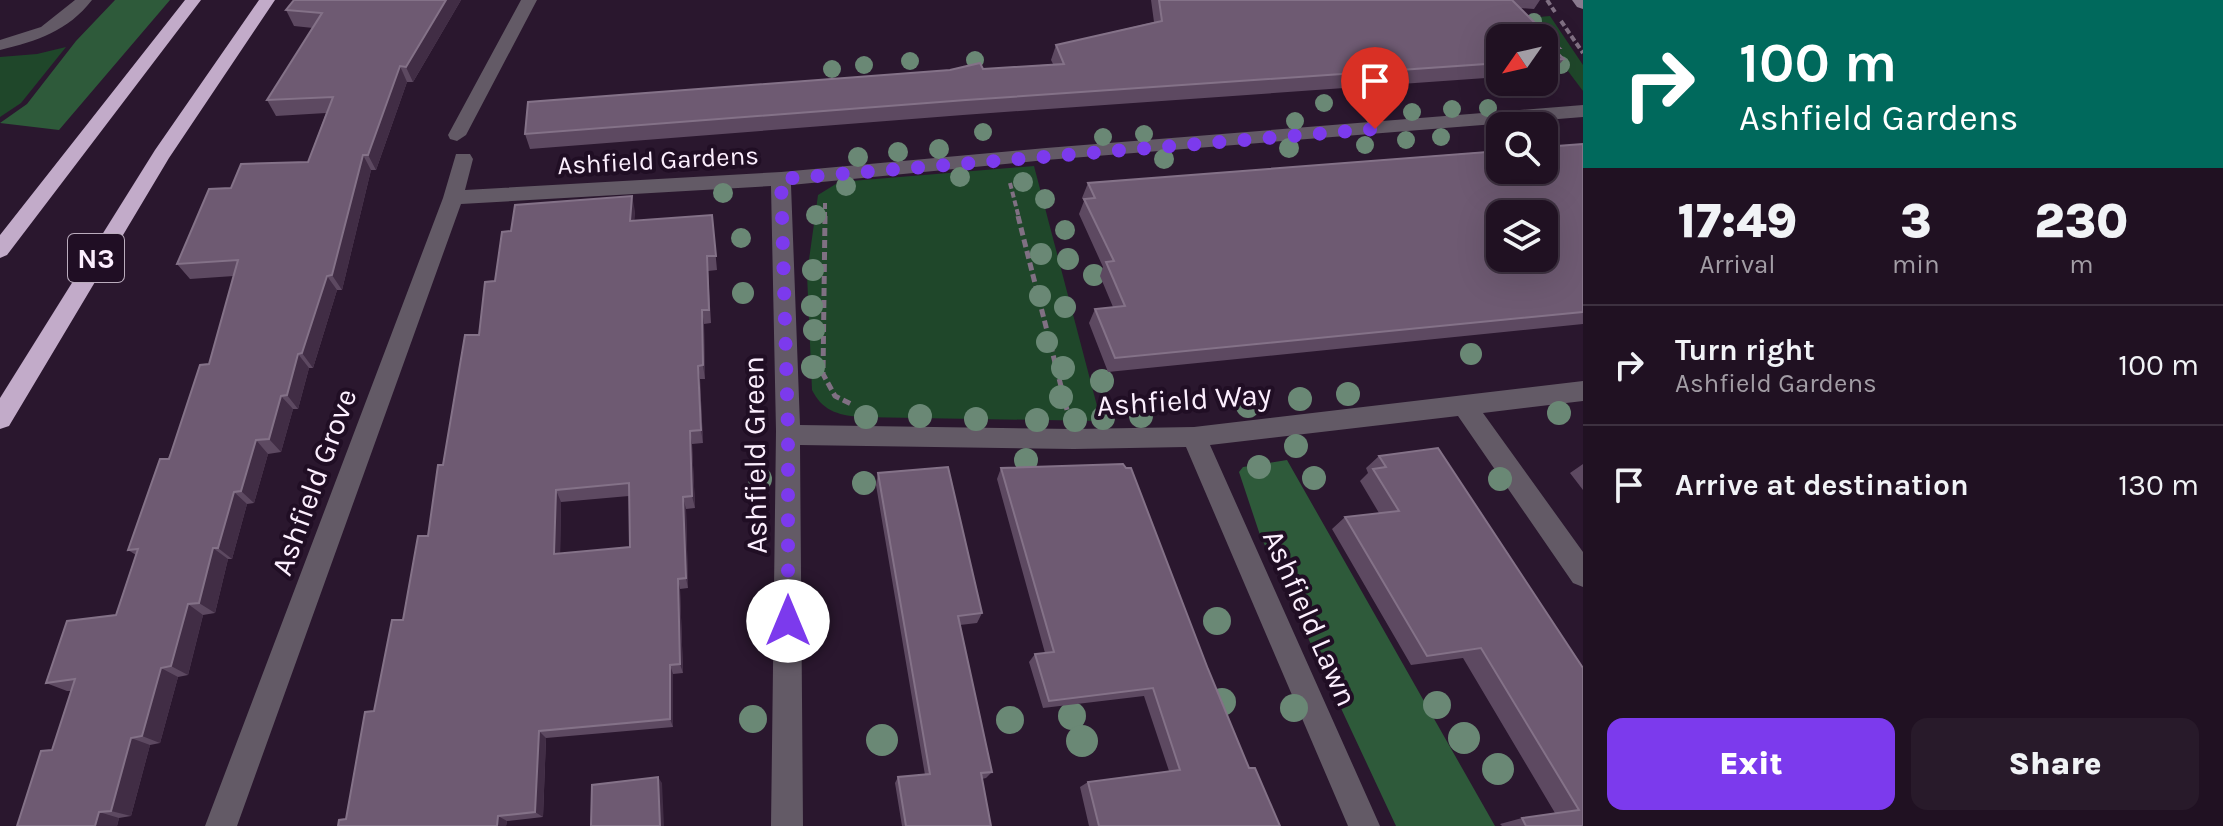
<!DOCTYPE html>
<style>
body{margin:0;font-family:Karla,sans-serif;background:#281a2a;color:#f1f3f6;height:100vh;display:flex;flex-direction:column;font-size:30px;white-space:nowrap}
*{box-sizing:border-box;margin:0}
p{font-size:26px;color:#a29da5}
.icon{flex:none;width:44px;height:44px;fill:none;stroke:currentColor;stroke-width:2;stroke-linecap:round;stroke-linejoin:round}
.map{position:relative;flex:1;overflow:hidden}
.side{display:flex;flex-direction:column;background:#201122;width:640px}
.side>*{flex:none}
.guide{background:#00695c;color:#fff;overflow:hidden}
.needle{width:52px;rotate:236deg}
.fabs{position:absolute;left:1486px;top:24px;display:grid;gap:16px}
.fabs a{display:grid;place-items:center;width:72px;height:72px;border-radius:16px;background:#201122;box-shadow:0 8px 32px #0002,0 0 0 2px #3d3140;font-size:40px}
.pin{position:absolute;display:grid;place-items:center;width:68px;height:68px;color:#fff;margin:-82px -34px;border-radius:50% 50% 50% 0;rotate:-45deg;box-shadow:0 0 8px #0007}
.pin .icon{rotate:45deg}
.me{position:absolute;width:88px;margin:-44px;rotate:0deg;stroke-linejoin:round;filter:drop-shadow(0 0 6px #0008)}
.turn{display:flex;align-items:center;gap:28px;height:168px;padding:0 24px;font-size:36px}
.turn .icon{width:104px;height:104px;stroke-width:2.5}
.turn b{display:block;font-size:56px;line-height:68px}
.eta{display:flex;justify-content:space-evenly;align-items:center;height:136px;text-align:center}
.eta b{font-size:48px;font-weight:800;line-height:56px}
.cta{display:flex;gap:16px;margin-top:auto;padding:16px 24px}
.cta a{flex:1;height:92px;border-radius:16px;background:#7c3aed;color:#fff;font-size:32px;font-weight:800;line-height:92px;text-align:center}
.cta a+a{background:#281a2a;color:#f1f3f6}
ul{padding:0;list-style:none}
li{display:flex;align-items:center;gap:24px;height:120px;padding:0 24px;border-top:2px solid #3d3140}
li div{flex:1}
li b{display:block;font-size:30px}
li em{font-style:normal}
main{display:flex;flex:1;min-height:0}
.map>svg:first-child{display:block}
.green{fill:#1f472a}
.forest{fill:#2e5a3a}
.lines{fill:none;stroke-linecap:round;stroke-linejoin:round}
.path-far1{stroke:#807083;stroke-width:4;stroke-dasharray:6 3;stroke-linecap:butt}
.path{stroke:#807083;stroke-width:5;stroke-dasharray:8 4;stroke-linecap:butt}
.street{fill:#635a66;fill-rule:evenodd}
.secondary{fill:#897a8e;fill-rule:evenodd}
.highway{fill:#c2abc9;fill-rule:evenodd}
.tree{fill:#6a8875}
.wall{fill:#5d4961;fill-rule:evenodd}
.shaded-wall{fill:#412d45}
.building{fill:#6e5a72;stroke:#847288;stroke-width:2;fill-rule:evenodd}
.route{stroke:#7c3aed;stroke-width:14;stroke-dasharray:0 25.2}
.labels{text-anchor:middle;stroke-width:8;stroke-linejoin:round;paint-order:stroke}
.far-street-label{font-size:26px;fill:#fceffe;stroke:#200e24}
.shield{fill:#200e24;stroke:#baacbd;stroke-width:2}
.shield-label{font-size:28px;font-weight:bold;fill:#fceffe}
.street-label{font-size:30px;fill:#fceffe;stroke:#200e24}
</style>
<main>
<div class="map">
<svg width="1583" height="826" viewBox="0 0 1583 826">
<rect width="100%" height="100%" fill="#2a172e"/>
<path class="green" d="M1550 16 1583 65V91L1528 18Z
M66 47 21 103 0 117V57L37 54Z
M1034 166 1101 421 859 417C837 415 822 410 812 390L807 274 818 195 839 182Z"/>
<path class="forest" d="M115 0H170L59 130 0 123 27 104 76 41Z
M1287 460 1495 826H1396L1260 535 1239 472 1243 467Z"/>
<g class="lines">
<path class="path-far1" d="M1547 0 1555 12
M1561 21 1583 53
M1010 183 1019 218
M825 218V201"/>
<path class="path" d="M825 216 823 374 835 396 853 405
M1018 216 1067 410"/>
<path class="street" d="M75 0H92C68 31 37 41 0 50V40L41 27Z
M521 0H537L466 135 457 141 450 139 448 135Z
M1583 105V117L1046 160 791 185 800 425 1074 429 1194 427 1583 381V401L1483 413 1583 552V587L1573 583 1458 416 1210 445 1380 826H1348L1186 447 1074 449 800 445 803 826H771L776 431 771 186 461 204 237 826H205L443 198 456 154H470L473 159 465 190 781 172 1046 148Z"/>
<path class="secondary" d="M1572 0H1583V9L1577 7Z"/>
<path class="highway" d="M185 0H201L7 255 0 258V235Z
M259 0H275L169 158 9 426 0 429V398L155 150Z"/>
</g>
<g class="tree">
<circle cx="1534" cy="21" r="8"/>
<circle cx="975" cy="60" r="9"/>
<circle cx="910" cy="61" r="9"/>
<circle cx="864" cy="65" r="9"/>
<circle cx="1561" cy="65" r="9"/>
<circle cx="832" cy="69" r="9"/>
<circle cx="1324" cy="103" r="9"/>
<circle cx="1488" cy="108" r="9"/>
<circle cx="1452" cy="109" r="9"/>
<circle cx="1412" cy="112" r="9"/>
<circle cx="1374" cy="116" r="9"/>
<circle cx="1295" cy="121" r="9"/>
<circle cx="983" cy="132" r="9"/>
<circle cx="1144" cy="134" r="9"/>
<circle cx="1103" cy="137" r="9"/>
<circle cx="1441" cy="137" r="9"/>
<circle cx="1406" cy="140" r="9"/>
<circle cx="1365" cy="145" r="9"/>
<circle cx="1289" cy="148" r="10"/>
<circle cx="939" cy="149" r="10"/>
<circle cx="898" cy="152" r="10"/>
<circle cx="858" cy="157" r="10"/>
<circle cx="1164" cy="159" r="10"/>
<circle cx="960" cy="177" r="10"/>
<circle cx="1023" cy="182" r="10"/>
<circle cx="846" cy="186" r="10"/>
<circle cx="723" cy="193" r="10"/>
<circle cx="1045" cy="199" r="10"/>
<circle cx="816" cy="215" r="10"/>
<circle cx="1065" cy="230" r="10"/>
<circle cx="741" cy="238" r="10"/>
<circle cx="1041" cy="254" r="11"/>
<circle cx="1068" cy="259" r="11"/>
<circle cx="813" cy="270" r="11"/>
<circle cx="1094" cy="275" r="11"/>
<circle cx="743" cy="293" r="11"/>
<circle cx="1040" cy="296" r="11"/>
<circle cx="812" cy="306" r="11"/>
<circle cx="1065" cy="307" r="11"/>
<circle cx="814" cy="330" r="11"/>
<circle cx="1047" cy="342" r="11"/>
<circle cx="1471" cy="354" r="11"/>
<circle cx="813" cy="367" r="12"/>
<circle cx="1063" cy="368" r="12"/>
<circle cx="1102" cy="381" r="12"/>
<circle cx="1348" cy="394" r="12"/>
<circle cx="1061" cy="397" r="12"/>
<circle cx="1300" cy="399" r="12"/>
<circle cx="1248" cy="406" r="12"/>
<circle cx="1559" cy="413" r="12"/>
<circle cx="920" cy="416" r="12"/>
<circle cx="1141" cy="416" r="12"/>
<circle cx="866" cy="417" r="12"/>
<circle cx="1103" cy="418" r="12"/>
<circle cx="976" cy="419" r="12"/>
<circle cx="1037" cy="420" r="12"/>
<circle cx="1075" cy="420" r="12"/>
<circle cx="1296" cy="446" r="12"/>
<circle cx="1026" cy="460" r="12"/>
<circle cx="1259" cy="467" r="12"/>
<circle cx="1314" cy="478" r="12"/>
<circle cx="760" cy="479" r="12"/>
<circle cx="1500" cy="479" r="12"/>
<circle cx="864" cy="483" r="12"/>
<circle cx="1217" cy="621" r="14"/>
<circle cx="1222" cy="702" r="14"/>
<circle cx="1437" cy="705" r="14"/>
<circle cx="1294" cy="708" r="14"/>
<circle cx="1072" cy="716" r="14"/>
<circle cx="753" cy="719" r="14"/>
<circle cx="1010" cy="720" r="14"/>
<circle cx="1464" cy="738" r="16"/>
<circle cx="882" cy="740" r="16"/>
<circle cx="1082" cy="741" r="16"/>
<circle cx="1498" cy="769" r="16"/>
</g>
<path class="wall" d="M294 0H461L413 82H407L376 170H371L342 290H337L313 368H309L298 409H293L281 452 268 454 254 503 247 504 232 559H228L215 613 203 615 188 675 178 677 160 743 150 745 131 816 119 818 117 826H17L52 750 71 691H67L46 683 116 615 136 555 128 550 209 364 234 276 190 279 177 264 231 188 308 162 326 113 276 116 267 100 313 28 294 26 286 10Z
M1151 0H1540L1534 9 1520 8 1560 48 1557 52 1564 59 1551 74H1544V38H1500V77L963 115 530 149 525 134 950 70 983 69 1053 64 1051 60 1056 45 1154 22Z
M1583 144V324L1108 372 1089 323 1095 309 1113 307 1100 276 1103 267 1079 214 1084 201 1082 198 1088 183Z
M635 211 634 221 712 215 717 270 708 271 711 323 704 324 705 379H700L703 443 692 444 695 508 686 509 688 588 680 589 683 673 673 674V727L546 738 543 817 507 821 506 826H338L346 819 374 711 428 536 443 465 495 281ZM629 496 630 547 560 554 561 502Z
M1379 456 1583 668V826H1502L1500 824 1522 818 1555 813 1463 658 1411 665 1332 529 1345 517 1379 513 1360 481 1368 473 1366 468Z
M1583 464V490L1570 473Z
M1001 468 1208 669 1249 768 1280 826H1089L1080 787 1088 782 1169 771 1144 696 1043 708 1029 662 1035 654 1045 653 997 479Z
M878 473 982 613 977 623 960 625 992 772 986 778 982 779 991 826H902L895 783 898 777 925 775 876 485Z"/>
<path class="shaded-wall" d="M446 0H461L413 82 406 67Z
M400 66 407 82 376 170 368 155Z
M363 155 371 170 342 290 332 275Z
M632 196 635 211 633 236 630 221Z
M327 276 337 290 313 368 302 353Z
M702 310 704 324 705 379 703 365Z
M298 354 309 368 298 409 287 395Z
M698 366 700 379 703 443 701 430Z
M281 396 293 409 281 452 269 439Z
M690 431 692 444 695 508 692 496Z
M256 440 268 454 254 503 241 491Z
M556 490 561 502 560 565 554 554Z
M234 492 247 504 232 559 218 548Z
M683 497 686 509 688 588 686 578Z
M213 548 228 559 215 613 199 603Z
M678 579 680 589 683 673 680 664Z
M188 604 203 615 188 675 171 666Z
M670 665 673 674V727L670 719Z
M161 668 178 677 160 743 142 736Z
M539 731 546 738 543 817 535 812Z
M131 738 150 745 131 816 111 811Z
M658 777 662 783 664 826H660Z
M99 812 119 818 117 826H95Z
M498 816 507 821 506 826H497Z"/>
<path class="building" d="M294 0H446L406 67 400 66 368 155H363L332 275 327 276 302 353 298 354 287 395 281 396 269 439 256 440 241 491 234 492 218 548H213L199 603 188 604 171 666 161 668 142 736 131 738 111 811 99 812 95 826H17L41 751 52 750 75 679 46 683 67 621 116 615 138 549 128 550 160 459H169L200 365 209 364 238 260 177 264 209 189 231 188 241 164 308 162 333 97 267 100 322 13 286 10Z
M1159 0H1512L1560 48H1553L1564 59 1544 60V38H1500V63L966 100 525 134 528 102 950 70 980 63 983 69 1064 64 1056 45 1162 21Z
M1583 144V312L1115 358 1095 309 1125 306 1106 262 1114 261 1084 199 1095 198 1088 183 1500 151V170H1544V147ZM1500 214H1544V258H1500Z
M632 196 630 221 712 215 716 256H707L709 310H702L703 365 698 366 701 430 690 431 692 496 683 497 686 578 678 579 680 664 670 665V719L539 731 535 812 498 816 497 826H338L339 820 346 819 365 712 374 711 392 620H403L418 536H428L438 465H443L465 335H479L485 282 495 281 502 232 511 231 515 205ZM629 483 630 547 554 554 556 490Z
M1438 448 1583 668V826H1526L1522 818 1579 810 1481 648 1427 656 1345 517 1399 511 1373 469 1386 467 1379 456Z
M1123 464 1126 468H1131L1208 669 1249 768H1255L1280 826H1099L1088 782 1180 770 1153 688 1049 701 1035 654 1054 652 1001 468Z
M948 467 982 613 958 616 992 772 981 773 991 826H906L898 777 930 774 878 473Z
M658 777 660 826H591L592 785Z"/>
<g class="lines">
<path class="route" d="M788 621V431L781 179 1375 129"/>
</g>
<g class="labels">
<g class="far-street-label">
<text transform="translate(658 160) rotate(-3)" y="9">Ashfield Gardens</text>
</g>
<rect class="shield" x="68" y="234" width="56" height="48" rx="6"/>
<g class="shield-label">
<text x="96" y="268">N3</text>
</g>
<g class="street-label">
<text transform="translate(1184 400) rotate(-4)" y="10">Ashfield Way</text>
<text transform="translate(755 455) rotate(-91)" y="10">Ashfield Green</text>
<text transform="translate(314 482) rotate(-70)" y="10">Ashfield Grove</text>
<text transform="translate(1310 618) rotate(66)" y="10">Ashfield Lawn</text>
</g>
</g>
</svg>
<div class="fabs">
<a><svg class="needle" viewBox="-14 -14 28 28"><path d="M0-13l5 13h-10z" fill="#e53935"/><path d="M0 13l5-13h-10z" fill="#a29da5"/></svg></a>
<a><svg class="icon" aria-label="search" viewBox="0 0 24 24"><circle cx="10" cy="10" r="6"/><path d="M15 15l6 6"/></svg></a>
<a><svg class="icon" aria-label="layers" viewBox="0 0 24 24"><path d="M12 4l9 5-9 5-9-5zM3 14l9 5 9-5"/></svg></a>
</div>
<div class="pin" style="left:1375px;top:129px;background:#d93025"><svg class="icon" aria-label="arrive" viewBox="0 0 24 24"><path d="M6 21V4h12l-3 4 3 4H6"/></svg></div>
<svg class="me" style="left:788px;top:621px" viewBox="-20 -20 40 40"><circle r="19" fill="#fff"/><path d="M0-13L10 11 0 6-10 11z" fill="#7c3aed"/></svg>
</div>
<section class="side">
<div class="guide">
<div class="turn"><svg class="icon" aria-label="right" viewBox="0 0 24 24"><path d="M7 20v-9h11M14 6l5 5-5 5"/></svg><div><b>100 m</b>Ashfield Gardens</div></div>
</div>
<div class="eta">
<div><b>17:49</b><p>Arrival</p></div>
<div><b>3</b><p>min</p></div>
<div><b>230</b><p>m</p></div>
</div>
<ul>
<li><svg class="icon" aria-label="right" viewBox="0 0 24 24"><path d="M7 20v-9h11M14 6l5 5-5 5"/></svg><div><b>Turn right</b><p>Ashfield Gardens</p></div><em>100 m</em></li>
<li><svg class="icon" aria-label="arrive" viewBox="0 0 24 24"><path d="M6 21V4h12l-3 4 3 4H6"/></svg><div><b>Arrive at destination</b></div><em>130 m</em></li>
</ul>
<div class="cta"><a>Exit</a><a>Share</a></div>
</section>
</main>
